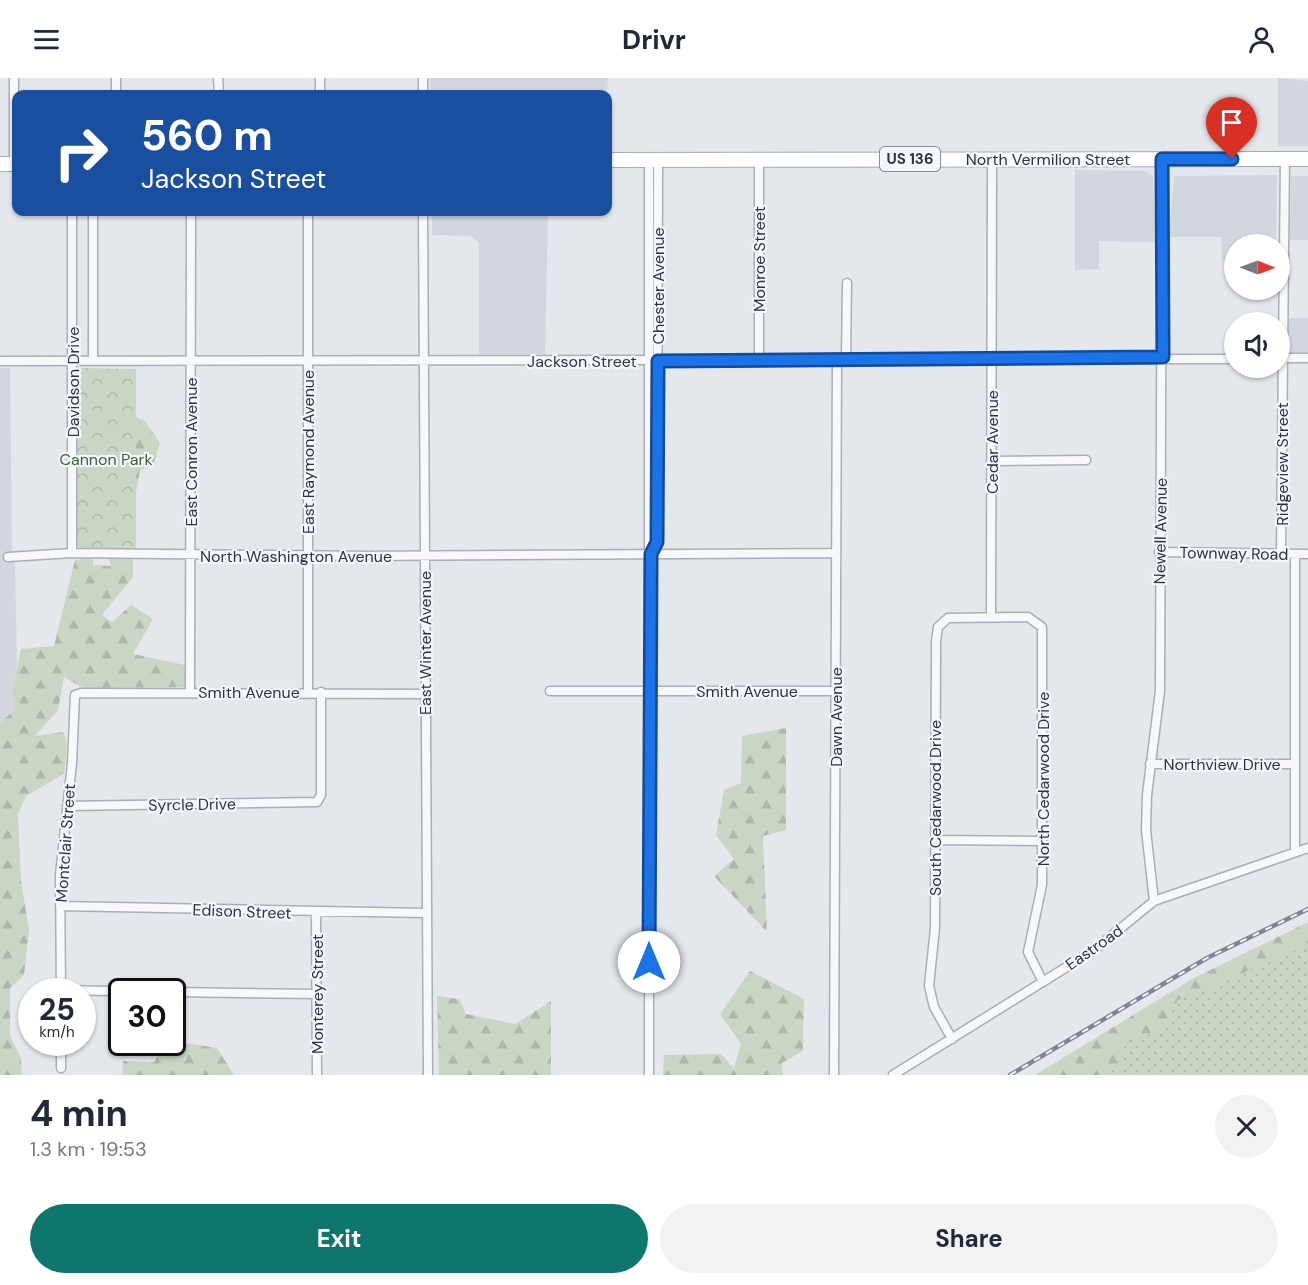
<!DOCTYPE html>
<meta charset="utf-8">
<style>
body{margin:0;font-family:"DM Sans",sans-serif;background:#f2f2f3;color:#1f2937;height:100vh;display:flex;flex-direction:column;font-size:22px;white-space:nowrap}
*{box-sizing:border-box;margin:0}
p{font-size:20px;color:#747a83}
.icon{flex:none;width:33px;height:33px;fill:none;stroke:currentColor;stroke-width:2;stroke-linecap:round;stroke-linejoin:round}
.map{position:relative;height:997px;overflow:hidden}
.details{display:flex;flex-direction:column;background:#fff;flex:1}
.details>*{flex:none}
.guide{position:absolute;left:12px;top:12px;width:600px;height:126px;border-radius:12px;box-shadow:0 2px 4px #0004;background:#1a4fa0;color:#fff;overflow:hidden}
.needle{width:39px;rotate:91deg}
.buttons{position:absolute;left:1224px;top:156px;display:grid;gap:12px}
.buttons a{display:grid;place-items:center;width:66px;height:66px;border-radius:50%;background:#fff;box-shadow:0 2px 4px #0004;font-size:30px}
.speed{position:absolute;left:18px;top:900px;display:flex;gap:12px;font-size:30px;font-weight:700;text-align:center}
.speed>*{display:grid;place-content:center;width:78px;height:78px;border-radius:50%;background:#fff;box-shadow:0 2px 4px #0004;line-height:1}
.speed small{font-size:15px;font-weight:400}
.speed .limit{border:3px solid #111;border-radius:9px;background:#fff;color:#111}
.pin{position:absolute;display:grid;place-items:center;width:51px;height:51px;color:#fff;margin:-62px -26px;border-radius:50% 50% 50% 0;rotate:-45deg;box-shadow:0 0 6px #0007}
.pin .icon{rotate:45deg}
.me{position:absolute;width:66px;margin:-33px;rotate:0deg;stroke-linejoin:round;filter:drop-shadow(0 0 4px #0008)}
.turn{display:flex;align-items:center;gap:21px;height:126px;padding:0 30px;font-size:27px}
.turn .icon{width:78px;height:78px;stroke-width:2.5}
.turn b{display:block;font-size:42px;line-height:51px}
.round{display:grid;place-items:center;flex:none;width:63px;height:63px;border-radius:32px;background:#f2f2f3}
.overview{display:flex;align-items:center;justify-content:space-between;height:102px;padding:0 30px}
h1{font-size:36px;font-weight:700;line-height:45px}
.primary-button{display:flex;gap:12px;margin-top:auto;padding:12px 30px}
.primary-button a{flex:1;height:69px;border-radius:36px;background:#0f766e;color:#fff;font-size:24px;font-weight:700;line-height:69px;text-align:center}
.primary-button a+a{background:#f2f2f3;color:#1f2937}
header{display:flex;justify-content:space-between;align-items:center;height:78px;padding:0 30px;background:#fff;font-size:27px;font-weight:700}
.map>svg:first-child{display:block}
.built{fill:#d2d6de}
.grass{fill:url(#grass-dots)}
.forest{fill:url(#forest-firs)}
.park{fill:url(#park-crowns)}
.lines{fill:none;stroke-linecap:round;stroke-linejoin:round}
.street-casing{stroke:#a9aeb7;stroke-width:11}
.primary-casing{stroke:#a3abb8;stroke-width:16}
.street{stroke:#f7f8fa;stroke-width:8}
.primary{stroke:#fff;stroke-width:14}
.rail-casing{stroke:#7d8696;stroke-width:4.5}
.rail{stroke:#f4f6f9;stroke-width:2;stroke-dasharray:7;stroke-linecap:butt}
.route-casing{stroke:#114b97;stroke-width:15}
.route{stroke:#1a73e8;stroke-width:10}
.labels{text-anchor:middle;stroke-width:4.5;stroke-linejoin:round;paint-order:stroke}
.shield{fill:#f4f6f9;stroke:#676e7b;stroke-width:1.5}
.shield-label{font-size:15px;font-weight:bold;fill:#2b3445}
.street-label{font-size:16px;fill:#2b3445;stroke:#f4f6f9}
.park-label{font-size:16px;fill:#3f6138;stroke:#f4f6f9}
</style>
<header><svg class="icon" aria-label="menu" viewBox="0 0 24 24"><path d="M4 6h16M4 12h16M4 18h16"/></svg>Drivr<svg class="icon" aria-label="person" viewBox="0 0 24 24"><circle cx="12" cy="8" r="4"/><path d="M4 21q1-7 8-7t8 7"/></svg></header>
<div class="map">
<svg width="1308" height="997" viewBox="0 0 1308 997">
<defs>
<pattern id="grass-dots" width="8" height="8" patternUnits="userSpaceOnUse" patternTransform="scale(1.5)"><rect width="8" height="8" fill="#c9d6c5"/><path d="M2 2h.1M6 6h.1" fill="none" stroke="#adb8ab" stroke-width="1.8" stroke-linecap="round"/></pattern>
<pattern id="forest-firs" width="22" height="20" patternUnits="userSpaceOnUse" patternTransform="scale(1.5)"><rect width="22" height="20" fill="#c9d6c5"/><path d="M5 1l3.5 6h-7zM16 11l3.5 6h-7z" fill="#adb8ab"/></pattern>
<pattern id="park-crowns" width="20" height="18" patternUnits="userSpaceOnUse" patternTransform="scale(1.5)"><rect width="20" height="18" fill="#c9d6c5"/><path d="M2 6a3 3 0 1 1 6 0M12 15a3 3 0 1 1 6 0" fill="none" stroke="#adb8ab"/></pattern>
</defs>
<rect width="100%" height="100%" fill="#e4e7ec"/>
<path class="built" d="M430 0H608L607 16H431Z
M1278 0 1308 3V68H1278Z
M1075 92 1146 93 1153 98 1155 164 1099 163V191L1075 192Z
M1277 97 1276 166H1234V184L1222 183 1221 159H1169L1174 98Z
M1291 98H1308V162H1290Z
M432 134H548L545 276H479V165L471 158 432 157Z
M1289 240H1308V276H1289Z
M0 290H10L12 475 15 487 17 587 12 614 15 631 0 645Z"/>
<path class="grass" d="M1308 861V997H1050L1173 919Z"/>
<path class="forest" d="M105 327 145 343 160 365 153 387 140 392 136 414Z
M93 480V487L111 488 109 481H133V499L102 537 112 544 131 527 153 541 133 576 185 587V609L83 610 64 599 58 632 35 658 64 654 67 669 64 696 26 718 18 736 21 803 29 852 24 897 10 910V958L21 980 22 997H0V645L15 631 12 614 21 571 54 568 75 482Z
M786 650V752L763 758 767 854 714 798 734 781 716 757 724 712 741 705 742 658Z
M1308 844V869L1249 892 1220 909 1199 912 1178 922 1169 940 1155 955 1131 961 1122 972 1120 990 1101 997H1035L1192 901Z
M750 893 804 921 803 973 782 985 783 997H663L664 977 721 976 734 991 741 966 720 936Z
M437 918 459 921 466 936 515 946 551 923V997H439Z
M173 963 217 970 234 997H122L123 983 154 984 165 965Z"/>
<path class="park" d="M79 290 136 291V473L82 472 76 466V295Z"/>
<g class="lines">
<defs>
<path id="street" d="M116 0V16
M218 0 219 16
M320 0V16
M423 0V16
M759 81V282
M14 86V0
M93 134V283
M308 134V614
M423 134 428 997
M1280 280H1308
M846 281 847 205
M0 283 1234 281
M991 383 1086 382
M1159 474 1308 476
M72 475V134
M1281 475 1285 80
M651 476 657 464 658 82
M1295 476V773
M8 479 72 475 366 478 836 475
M991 540 992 81
M550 613H836
M190 614 191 134
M1150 686H1294
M67 728 317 724 321 717V614
M935 762 1042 763
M1154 823 1146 752 1147 717 1160 613 1162 81
M60 828 425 835
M316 835 317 997
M61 912 157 914
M61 914 60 797 72 685 75 617 81 615 424 616
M172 914 317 916
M952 961 934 929 929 908 935 850 936 563 938 549 948 540 1028 539 1042 549V807L1028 874 1043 904
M61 990V964
M649 997V82
M834 997 837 282
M893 997 1094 872 1154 823 1308 770"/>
<path id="primary" d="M608 82 1308 81
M0 86H16"/>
</defs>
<use href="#street" class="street-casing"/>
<use href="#primary" class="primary-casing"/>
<use href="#street" class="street"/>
<use href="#primary" class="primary"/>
<defs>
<path id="rail" d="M1010 997 1207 880 1308 831"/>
</defs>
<use href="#rail" class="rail-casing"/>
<use href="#rail" class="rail"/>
</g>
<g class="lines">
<defs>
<path id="route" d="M649 884 651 476 657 464 658 283 1163 279 1162 81H1232"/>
</defs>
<use href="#route" class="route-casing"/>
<use href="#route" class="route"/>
</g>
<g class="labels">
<rect class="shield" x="880" y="69" width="60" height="24" rx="4.5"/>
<g class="shield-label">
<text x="910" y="86">US 136</text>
</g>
<g class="street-label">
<text x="1048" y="87">North Vermilion Street</text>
<text transform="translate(759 181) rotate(-90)" y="6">Monroe Street</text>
<text transform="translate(658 208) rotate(-90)" y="6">Chester Avenue</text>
<text x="582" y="289">Jackson Street</text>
<text transform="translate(73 304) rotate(-90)" y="6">Davidson Drive</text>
<text transform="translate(992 364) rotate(-90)" y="6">Cedar Avenue</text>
<text transform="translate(191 374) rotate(-90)" y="6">East Conron Avenue</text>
<text transform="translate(308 374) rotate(-90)" y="6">East Raymond Avenue</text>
<text transform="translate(1282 386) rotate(-90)" y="6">Ridgeview Street</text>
<text transform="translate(1160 453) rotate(-89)" y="6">Newell Avenue</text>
<text transform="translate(1234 475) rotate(1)" y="6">Townway Road</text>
<text x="296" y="484">North Washington Avenue</text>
<text transform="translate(425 565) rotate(-90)" y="6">East Winter Avenue</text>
<text x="747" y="619">Smith Avenue</text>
<text x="249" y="620">Smith Avenue</text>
<text transform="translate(836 639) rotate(-90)" y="6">Dawn Avenue</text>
<text x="1222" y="692">Northview Drive</text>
<text transform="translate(1043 701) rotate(-90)" y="6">North Cedarwood Drive</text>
<text transform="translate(192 726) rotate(-1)" y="6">Syrcle Drive</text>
<text transform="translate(935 730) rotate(-90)" y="6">South Cedarwood Drive</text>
<text transform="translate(65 765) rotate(-86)" y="6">Montclair Street</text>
<text transform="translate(242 833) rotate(2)" y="6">Edison Street</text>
<text transform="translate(1094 869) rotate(-35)" y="6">Eastroad</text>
<text transform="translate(317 916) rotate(-90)" y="6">Monterey Street</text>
</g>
<g class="park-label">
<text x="106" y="387">Cannon Park</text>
</g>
</g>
</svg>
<div class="buttons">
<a><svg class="needle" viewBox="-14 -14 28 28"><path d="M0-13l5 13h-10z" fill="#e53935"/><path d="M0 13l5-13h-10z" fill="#747a83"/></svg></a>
<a><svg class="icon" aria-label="sound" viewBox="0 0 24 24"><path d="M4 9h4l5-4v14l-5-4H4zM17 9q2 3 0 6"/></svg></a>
</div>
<div class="speed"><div>25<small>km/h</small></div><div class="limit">30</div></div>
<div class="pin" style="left:1232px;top:81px;background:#d93025"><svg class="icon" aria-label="arrive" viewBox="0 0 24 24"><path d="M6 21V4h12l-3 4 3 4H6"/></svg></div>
<svg class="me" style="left:649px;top:884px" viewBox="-20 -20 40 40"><circle r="19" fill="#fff"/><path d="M0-13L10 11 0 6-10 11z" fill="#1a73e8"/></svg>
<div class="guide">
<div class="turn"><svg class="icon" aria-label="right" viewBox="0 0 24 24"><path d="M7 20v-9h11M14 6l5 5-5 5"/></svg><div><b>560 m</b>Jackson Street</div></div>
</div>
</div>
<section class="details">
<div class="overview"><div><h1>4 min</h1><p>1.3 km · 19:53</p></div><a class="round"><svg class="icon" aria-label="close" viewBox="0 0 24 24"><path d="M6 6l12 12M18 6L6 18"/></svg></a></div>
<div class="primary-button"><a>Exit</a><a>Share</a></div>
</section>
